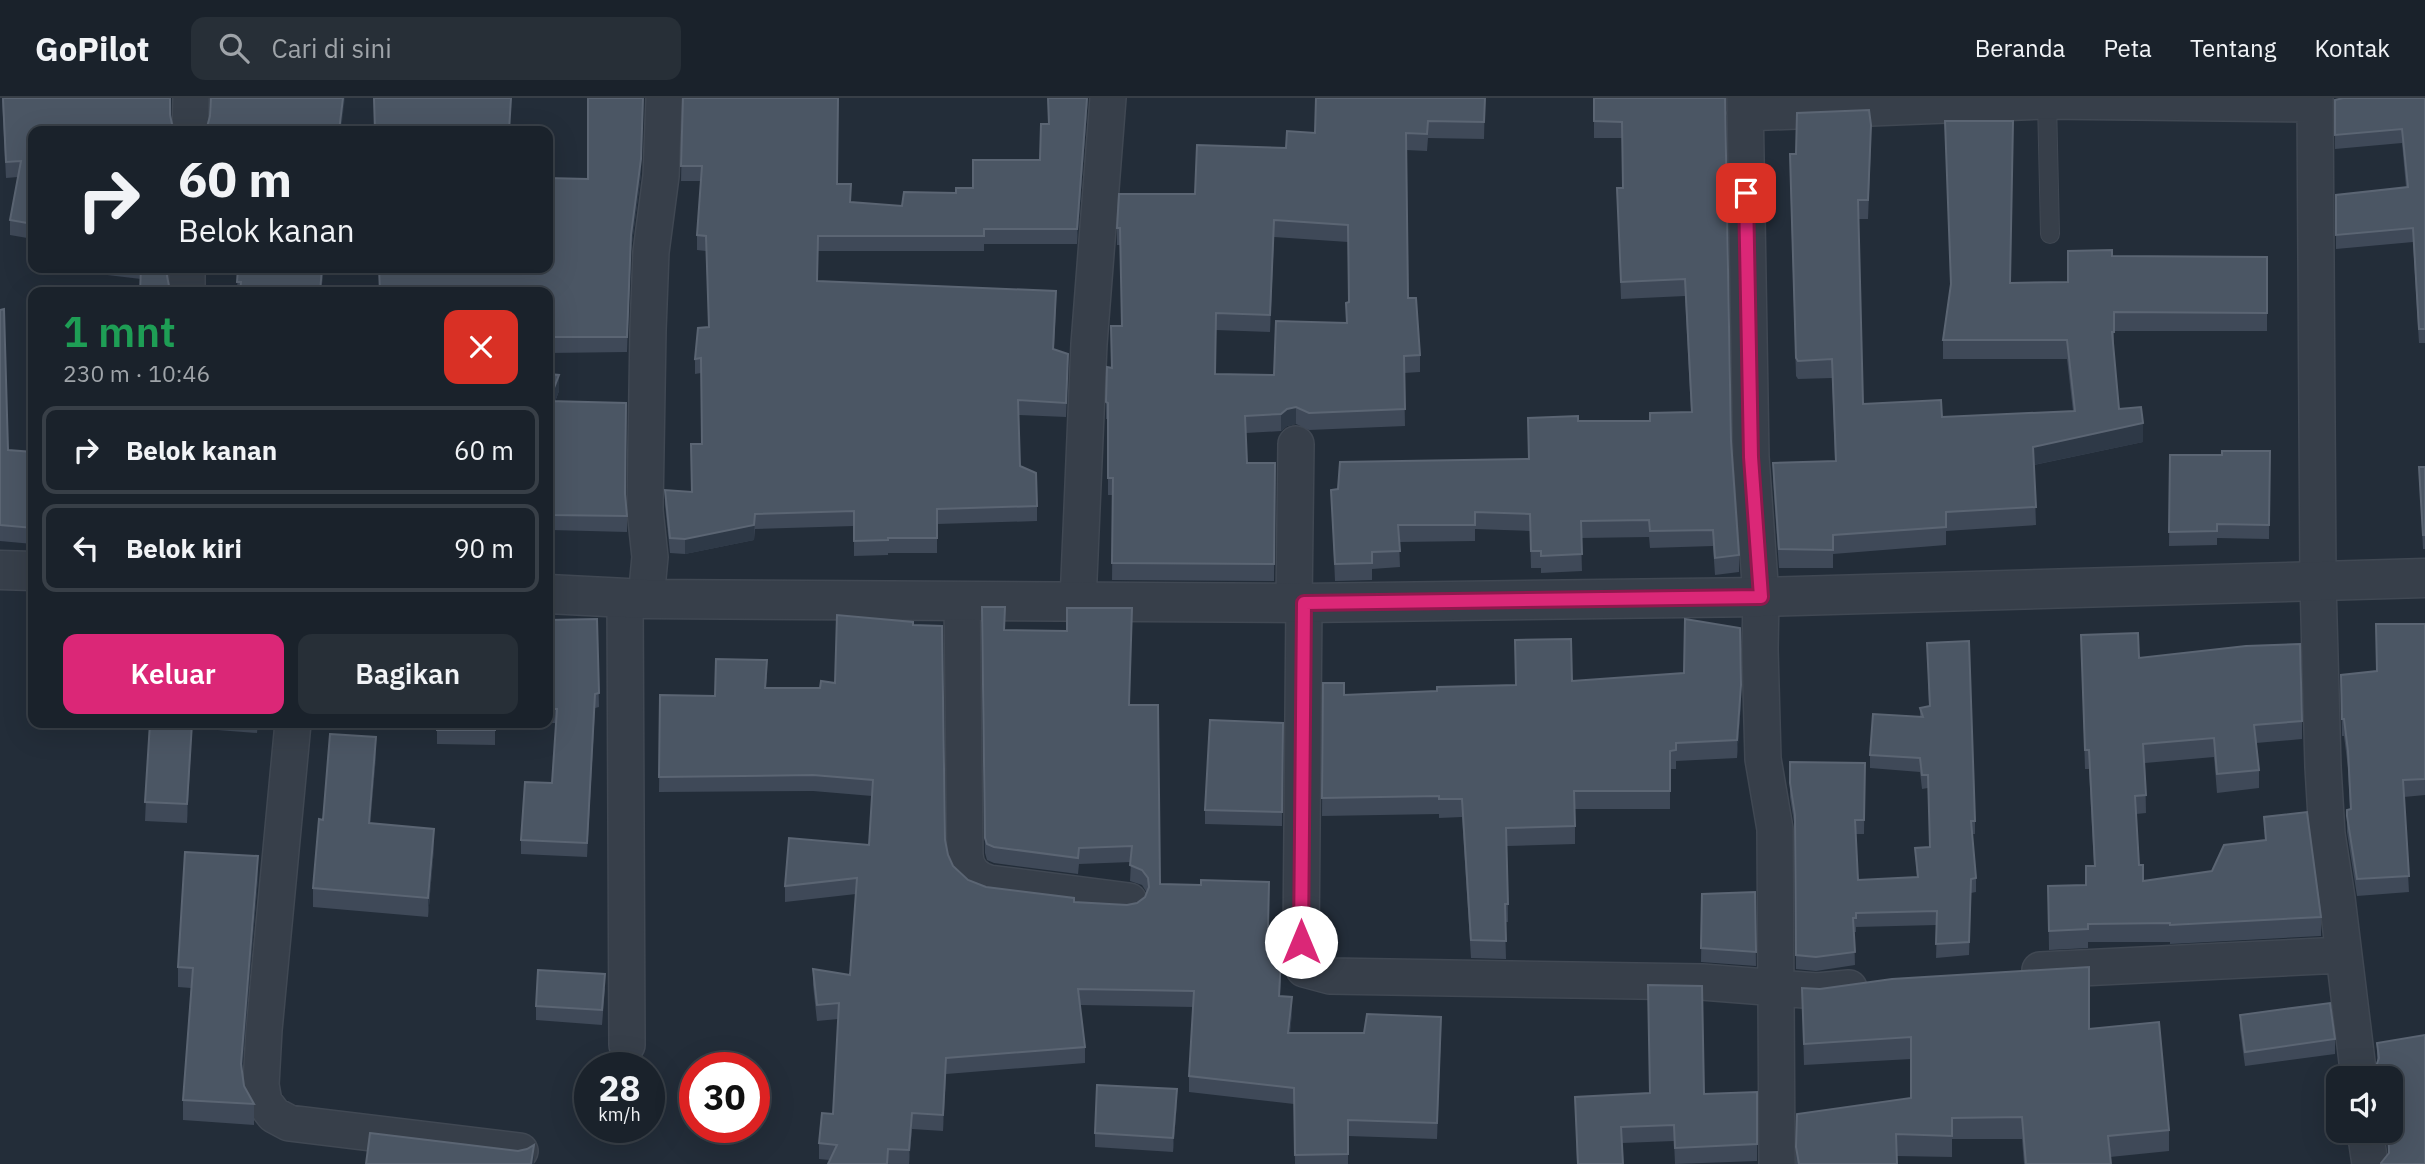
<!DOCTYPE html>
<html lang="id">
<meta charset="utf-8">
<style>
body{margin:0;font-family:"IBM Plex Sans",sans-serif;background:#272f37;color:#f1f3f6;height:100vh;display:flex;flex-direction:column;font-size:26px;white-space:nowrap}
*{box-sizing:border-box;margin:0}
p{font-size:23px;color:#9fa4a9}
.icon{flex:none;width:38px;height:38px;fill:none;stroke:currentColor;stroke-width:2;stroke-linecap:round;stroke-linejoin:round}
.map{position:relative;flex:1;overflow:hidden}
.side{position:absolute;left:28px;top:189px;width:525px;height:441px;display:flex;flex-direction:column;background:#1a222b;border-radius:14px;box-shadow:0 7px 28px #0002,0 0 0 2px #383f47}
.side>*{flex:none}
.guide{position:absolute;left:28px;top:28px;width:525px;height:147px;border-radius:14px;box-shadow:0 7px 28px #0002,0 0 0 2px #383f47;background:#1a222b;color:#f1f3f6;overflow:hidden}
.tools{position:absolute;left:2326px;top:968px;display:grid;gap:14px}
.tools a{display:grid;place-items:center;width:77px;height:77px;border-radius:14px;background:#1a222b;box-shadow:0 7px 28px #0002,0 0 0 2px #383f47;font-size:35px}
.speed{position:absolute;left:574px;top:954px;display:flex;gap:14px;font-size:35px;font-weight:700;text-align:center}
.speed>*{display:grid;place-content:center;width:91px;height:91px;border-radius:50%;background:#1a222b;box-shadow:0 7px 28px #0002,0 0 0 2px #383f47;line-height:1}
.speed small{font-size:18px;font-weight:400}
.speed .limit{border:10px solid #d22;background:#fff;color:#111}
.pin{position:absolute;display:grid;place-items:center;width:60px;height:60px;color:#fff;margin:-30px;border-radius:14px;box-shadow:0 4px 10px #0006}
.me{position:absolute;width:77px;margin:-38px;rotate:0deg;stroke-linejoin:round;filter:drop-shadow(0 0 5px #0008)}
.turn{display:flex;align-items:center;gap:24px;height:147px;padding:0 35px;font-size:32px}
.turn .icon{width:91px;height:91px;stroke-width:2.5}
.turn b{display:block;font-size:49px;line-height:60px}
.round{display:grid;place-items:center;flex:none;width:74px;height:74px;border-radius:14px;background:#272f37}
.summary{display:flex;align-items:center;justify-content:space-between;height:119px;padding:0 35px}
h1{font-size:42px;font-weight:600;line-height:52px;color:#1e9e55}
.action{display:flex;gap:14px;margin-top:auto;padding:14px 35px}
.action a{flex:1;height:80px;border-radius:14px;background:#db2777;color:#fff;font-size:28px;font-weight:600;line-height:80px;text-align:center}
.action a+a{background:#272f37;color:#f1f3f6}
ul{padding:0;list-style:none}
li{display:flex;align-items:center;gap:21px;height:88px;margin:0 14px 10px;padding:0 21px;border:4px solid #383f47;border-radius:14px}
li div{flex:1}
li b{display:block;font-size:26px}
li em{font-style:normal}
header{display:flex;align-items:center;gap:42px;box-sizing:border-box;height:98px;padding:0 35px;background:#1a222b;border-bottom:2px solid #383f47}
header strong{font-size:33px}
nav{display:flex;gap:38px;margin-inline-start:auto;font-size:24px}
.search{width:490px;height:63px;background:#272f37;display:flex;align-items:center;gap:18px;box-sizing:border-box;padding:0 24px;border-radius:14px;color:#9fa4a9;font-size:26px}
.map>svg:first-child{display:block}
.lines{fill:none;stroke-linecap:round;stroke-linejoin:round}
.service-casing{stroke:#404853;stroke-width:20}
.minor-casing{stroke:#404853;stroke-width:38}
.tertiary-casing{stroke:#404853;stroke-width:41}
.service{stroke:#373f4a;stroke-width:18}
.minor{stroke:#373f4a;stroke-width:35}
.tertiary{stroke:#373f4a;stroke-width:38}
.wall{fill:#3f4958;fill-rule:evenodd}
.shaded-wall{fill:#2e3947}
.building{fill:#4b5664;stroke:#5b6573;stroke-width:2;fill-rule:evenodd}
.route-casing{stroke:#8e194d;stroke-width:18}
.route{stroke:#db2777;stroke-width:12}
</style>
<header>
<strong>GoPilot</strong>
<div class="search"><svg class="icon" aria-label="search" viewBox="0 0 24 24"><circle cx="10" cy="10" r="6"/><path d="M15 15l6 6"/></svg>Cari di sini</div>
<nav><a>Beranda</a><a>Peta</a><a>Tentang</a><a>Kontak</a></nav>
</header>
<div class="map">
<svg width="2425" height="1066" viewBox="0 0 2425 1066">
<rect width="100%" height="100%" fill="#232d39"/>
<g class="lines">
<defs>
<path id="service" d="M2047 3 2050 136"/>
<path id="minor" d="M1745 0 1751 359 1761 499 1760 551 1763 661 1775 731 1777 1066
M2315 0 2318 484 2323 669 2327 736 2337 800 2359 980
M1745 15 2047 3 2315 6
M190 33 191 0
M187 194V170
M625 499 627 947
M646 501 650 459 645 412 648 232 651 154 661 78 664 0
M962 503 965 757C966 772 975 781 989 785L1129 803
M1078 504 1089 246 1108 0
M1294 505 1296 346
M1304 505 1301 844 1304 871 1330 878 1702 884 1817 893 1849 890
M293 625 264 932 261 987 264 1004 274 1017 289 1025 520 1053
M2040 872 2342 857
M2365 1032 2370 1066"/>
<path id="tertiary" d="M0 472 33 473
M548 496 646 501 1304 505 1761 499 2425 480"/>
</defs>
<use href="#service" class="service-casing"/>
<use href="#minor" class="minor-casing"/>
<use href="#tertiary" class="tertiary-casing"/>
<use href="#service" class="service"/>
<use href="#minor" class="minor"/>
<use href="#tertiary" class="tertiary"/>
</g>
<path class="wall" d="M2 0H171L170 19 172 26 33 33V141L10 137V122L18 79 6 80Z
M683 0 837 86 851 104 902 108 956 95 973 90 1040 62 1048 26 1088 0 1077 146H984V153H818L817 183 1056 208 1054 251 1068 271 1066 319 1019 317 1020 368 1037 408V423L937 426V455H888V457L854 458V428L755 431 754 442 685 456 670 455 665 407V392L692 394 702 346 701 275 695 276V261L709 230 706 153 697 152V137L701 83H681Z
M1485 0 1484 41 1428 40 1427 53 1406 52 1408 200 1420 257V274L1404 275 1405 328 1309 332 1296 326 1287 328 1281 333 1246 335 1247 365H1275L1274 483 1112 482 1113 397H1108V321H1106V304L1112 270 1122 228 1120 147H1117V130L1195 96 1315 35ZM1274 139 1348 144 1349 204 1346 205V225L1274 277 1215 276 1216 232 1270 234Z
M1594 0H1725L1731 343 1739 457V474L1715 477 1713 448 1650 450 1649 439 1581 440 1582 473 1541 475V470H1531L1530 433 1475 431V443L1399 444 1400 469 1372 471V482L1335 483 1331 392 1528 361 1578 323H1650L1691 314 1685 198 1621 201 1617 90H1623L1622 40H1594Z
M2425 0V245H2419L2413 144 2336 151V97L2406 89 2402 45 2335 51V2Z
M1945 23 2010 185 2068 184V153L2112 158 2267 159V233H2114V252H2113L2119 311 2143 344 2034 367 2036 427 1946 433V447L1833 456V470H1779L1773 383V365L1835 363 1832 280 1798 281 1796 278 1790 75 1796 56 1871 46 1868 121H1858L1863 306 1942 319 2073 313 2067 261H1943V242L1951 190Z
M641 76 631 153 627 254 548 255V194L588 81Z
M82 170H167L141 181 82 174Z
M238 170H324L321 194H237Z
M0 212 8 352 33 354V446L0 443Z
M548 276 559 293 555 304 625 398 627 418V434L551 432 552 382H548Z
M2270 353 2269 441 2217 440V447L2169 448 2170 357H2222Z
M2419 369H2425V451H2423Z
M982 509 1005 532 1129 607 1160 786 1268 830 1282 854 1280 898 1292 915 1290 935H1441L1437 1041 1348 1038V1066H1295L1294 1006 1189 994V978L1193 909 1080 907 1085 949V965L946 976 943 1033 912 1031 909 1066H828L830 1062 819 1061V1045L833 1016 838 921 817 923 813 887V871L850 877 856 796 785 804V788L869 747 872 698 813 693 659 694 660 597 715 598 767 578 766 590H820L835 585 913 527 945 742 948 757 953 768 968 782 986 789 1074 804 1127 807 1137 805 1145 799 1147 795 1142 787 1130 783 1131 764 1079 766 1078 776 994 765 987 762 985 755Z
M597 521 599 609 595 610 587 759 521 756V742L552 685 556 625H548V522Z
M2425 526V697L2404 699 2409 794 2357 798 2347 734V712L2350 711 2348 670 2344 638H2342L2341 577 2376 573Z
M2081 537 2139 560 2302 623V641L2256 645 2259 672V690L2217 695 2214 659 2145 665 2146 715 2136 716 2139 767 2143 783 2212 773 2265 742 2264 719 2321 819V838L2170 846V844H2088V850L2049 852 2048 788 2086 787 2094 768 2089 671H2085Z
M1927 545 1975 723V736H1972L1976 780V794L1971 795 1969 857 1936 860 1937 827 1856 829V834H1854L1855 867 1816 873 1796 871 1795 731 1790 699V664L1865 665 1864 736H1856L1858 782 1917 780 1915 750 1930 749 1928 690 1922 691 1920 674 1870 670V657L1920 619V610L1929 608Z
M1572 583 1741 605 1737 660 1676 663V671H1670V711H1575V746L1507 748 1508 824H1505L1506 861 1471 860 1462 719 1439 720V716L1322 718 1323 585 1344 597 1437 593Z
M125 625H258L257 635 192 630 187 725 145 723 149 632 125 630Z
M437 625H495V647L437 646Z
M1283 625 1282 728 1205 726V712Z
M376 658 370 726 434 750 428 819 313 809V790L323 722Z
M258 779 242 973 244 988 254 1006V1027L183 1022V1002L191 890 178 889V869Z
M1755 794 1756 868 1701 864 1702 796Z
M605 890 602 927 536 922V908Z
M1802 890 2089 931 2169 1032V1053L2110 1059 2111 1066H2024L2022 1041H1952V1059L1896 1058 1897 1066H1796L1797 1016 1911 1000V961L1804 967Z
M2240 917 2335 941V956L2245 968 2240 931Z
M2425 937 2388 1056V1032L2393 1005H2390V980H2374V974L2377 965V945Z
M1757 994V1063L1675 1066 1674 1043 1622 1045 1623 1066H1577L1575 999Z
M1177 1005 1173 1054 1095 1049V1035Z"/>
<path class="shaded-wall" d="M343 0H345L341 33H339Z
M643 0 641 76 631 153 627 254 631 137Z
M1087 0H1088L1077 146V131Z
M1274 122V139L1270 234V217Z
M322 170H324L321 194H320Z
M559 277V293L549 319V303Z
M1296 309V326L1287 328 1281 333V316L1287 311Z
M2143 325V344L2033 367V349Z
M755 416 754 442 685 456V441Z
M1741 587V605L1737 660V642Z
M595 596V610L587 759V745Z
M192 625 187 725V706Z
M376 639V658L369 744V725Z
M434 731V750L428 819V800Z
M258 758V779L241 986V966Z
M1292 899V915L1288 951V935Z
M1441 919V935L1437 1041V1025Z
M946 960V976L943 1033V1017Z
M1177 991V1005L1173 1054V1040Z
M912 1015V1031L909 1066V1052Z
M534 1047V1066H531Z"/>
<path class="building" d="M3 0H170V17L172 26 179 33H33V126L10 122 21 63 6 64Z
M211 0H343L339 33H202L207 29 210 18Z
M374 0H511L509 33H375Z
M588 0H643L641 61 631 137 627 239H548V194H380L379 170H548V80L588 81Z
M683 0H838L837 86H851L850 104 902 108 904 94 956 95V90H973V62H1040L1041 26H1049L1048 0H1087L1077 131H984V138H818L817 183 1056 193 1053 251 1068 256 1066 305 1018 302 1020 368 1036 375 1037 408 937 411V440H888V442L854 443V413L755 416 754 427 685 441 670 440 665 392 692 394 691 346H702L701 260 695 261 698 230 709 229 706 138 697 137 702 68H681Z
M1316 0H1485L1484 24 1428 23 1427 36 1406 35 1408 200H1416L1420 257 1404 258 1405 311 1309 315 1296 309 1287 311 1281 316 1245 318 1247 365H1275L1274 466 1112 465 1113 380H1108V305L1106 304 1107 269 1112 270 1111 228H1122L1120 130H1117L1119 96H1195L1197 47 1286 50 1287 33 1315 35ZM1274 122 1348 127 1349 204 1346 205 1347 225 1276 223 1274 277 1215 276 1216 215 1270 217Z
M1594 0H1725L1731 343 1739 457 1715 460 1713 432 1650 433 1649 422 1581 423 1582 456 1541 458V453H1531L1530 416 1475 414V427H1398L1400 453 1372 454V465L1335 466 1331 392 1338 391 1340 364 1529 361 1528 320 1578 318V323H1650V315L1692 314 1685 181 1621 184 1617 90H1623L1622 24 1594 23Z
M2343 0H2425V231H2419L2413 130 2336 137V97L2408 89 2402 31 2335 37V2Z
M1869 12 1871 27 1868 102H1858L1863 306 1941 302 1942 319 2075 313 2067 242H1943L1951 186 1945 23H2013L2010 185 2068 184V153L2112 152V158L2267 159V215L2114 214V234H2112L2119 311 2141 309 2143 325 2033 349 2036 409 1946 414V429L1833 437V452L1779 451 1773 365 1836 363 1832 261 1798 263 1796 260 1790 56H1796L1797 15Z
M141 170H167V178L169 188 175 194H140Z
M238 170H322L320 194H240L241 184H237Z
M4 211 8 352 33 354V430L0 427V212Z
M548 276 559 277 549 303 626 305 625 396 627 418 551 417 553 366H548Z
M2222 353H2270L2269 427 2217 426V433L2169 434 2170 357H2222Z
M2419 369H2425V437H2423Z
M982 509H1005L1004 532 1067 533V510H1132L1129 607H1158L1160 786 1201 787V782L1269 784 1268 830H1281L1282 838 1279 898 1292 899 1288 935H1364L1367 916 1441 919 1437 1025 1348 1022V1056L1295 1057 1294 990 1189 978 1194 893 1078 891 1085 949 946 960 943 1017 912 1015 909 1052 888 1051 887 1066H828L837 1047 819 1045 822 1015 833 1016 839 905 817 907 813 871 850 877 857 780 785 788 789 740 869 747 873 682 813 677 659 679 660 597 715 598 716 561 767 562 765 590H820L821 583 835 585 837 517 913 524V527L942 528 945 742 948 757 953 768 968 782 986 789 1074 800V804L1127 807 1137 805 1145 799 1149 789 1148 780 1142 772 1130 767 1132 748 1079 750 1078 760 994 749 987 746 985 740Z
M597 521 599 595 595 596 587 745 521 742 525 684 552 685 557 611H548V522Z
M1685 521 1740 530 1741 587 1737 642 1676 645V652L1670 653V693H1574L1575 728 1506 730 1508 806H1505L1506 843 1471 842 1462 701H1439V698L1322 700 1323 585H1344V597L1437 593V589L1516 587 1515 542 1571 541 1572 583 1684 575Z
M2376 526H2425V681L2403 682 2409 778 2357 781 2347 718V712L2351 711 2348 653 2344 621H2342L2341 577 2377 573Z
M2138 535 2139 560 2246 548 2300 546 2302 623 2254 627 2259 672 2217 676 2214 640 2143 646 2146 697 2135 698 2139 767H2143V783L2212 773 2224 747 2266 742 2264 719 2307 714 2321 819 2170 827V825L2088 826V831L2049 833 2048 788 2086 787V768H2095L2089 652H2085L2081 537Z
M1969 543 1975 723H1971L1976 780 1971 781 1969 844 1936 846 1937 813 1856 815V820H1853L1855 854 1816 859 1796 857 1795 717 1790 685V664L1865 665 1864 722H1855L1858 782 1918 779 1915 750 1930 749 1928 677H1922L1920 660 1870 657 1873 616 1923 619 1920 610 1930 608 1927 545Z
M1210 622 1283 625 1282 714 1205 712Z
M150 625H192L187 706 145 704Z
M437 625H495V632H437Z
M330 636 376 639 369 725 434 731 428 800 313 790 319 721 323 722Z
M185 754 258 758 241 966 244 988 254 1006 183 1002 193 870 178 869Z
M1755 794 1756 854 1701 850 1702 796Z
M2089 869V931L2159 924 2169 1032 2108 1038 2111 1066H2026L2022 1019 1952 1020V1038L1896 1036 1897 1066H1799L1796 1049 1797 1016 1911 1000V939L1804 946 1802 890 1820 891 1892 881Z
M538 872 605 876 602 912 536 908Z
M1648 887 1702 888 1704 996 1757 994V1046L1675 1050 1674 1027 1621 1029 1623 1066H1578L1575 999 1650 995Z
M2330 905 2335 941 2245 954 2240 917Z
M2425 937V1066H2381V1065L2389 1055 2388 1032H2390V1015L2396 987H2390V980H2375L2374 974 2379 960 2377 945Z
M1097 987 1177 991 1173 1040 1095 1035Z
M370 1035 518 1053 527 1051 534 1047 531 1066H366Z"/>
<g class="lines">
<defs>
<path id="route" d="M1301 844 1304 505 1761 499 1751 359 1746 95"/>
</defs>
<use href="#route" class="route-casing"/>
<use href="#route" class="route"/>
</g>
</svg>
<div class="tools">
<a><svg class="icon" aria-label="sound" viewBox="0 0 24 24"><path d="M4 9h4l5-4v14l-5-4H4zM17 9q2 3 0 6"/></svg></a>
</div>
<div class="speed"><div>28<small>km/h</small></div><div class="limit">30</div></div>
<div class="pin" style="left:1746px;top:95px;background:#d93025"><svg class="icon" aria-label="arrive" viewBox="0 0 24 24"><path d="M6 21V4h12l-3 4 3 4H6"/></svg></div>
<svg class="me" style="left:1301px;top:844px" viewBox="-20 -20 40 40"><circle r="19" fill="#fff"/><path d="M0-13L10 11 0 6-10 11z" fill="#db2777"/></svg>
<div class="guide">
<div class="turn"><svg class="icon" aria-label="right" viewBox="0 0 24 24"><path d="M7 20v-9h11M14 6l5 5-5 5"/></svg><div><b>60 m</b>Belok kanan</div></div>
</div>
<section class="side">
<div class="summary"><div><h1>1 mnt</h1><p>230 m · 10:46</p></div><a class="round" style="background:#d93025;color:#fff"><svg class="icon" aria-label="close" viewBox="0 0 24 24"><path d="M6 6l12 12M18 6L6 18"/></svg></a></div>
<ul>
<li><svg class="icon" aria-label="right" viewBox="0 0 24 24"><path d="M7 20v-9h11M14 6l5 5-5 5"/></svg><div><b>Belok kanan</b></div><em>60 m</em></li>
<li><svg class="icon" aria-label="left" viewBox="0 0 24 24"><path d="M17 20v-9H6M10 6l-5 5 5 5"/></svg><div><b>Belok kiri</b></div><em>90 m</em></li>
</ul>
<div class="action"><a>Keluar</a><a>Bagikan</a></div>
</section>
</div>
